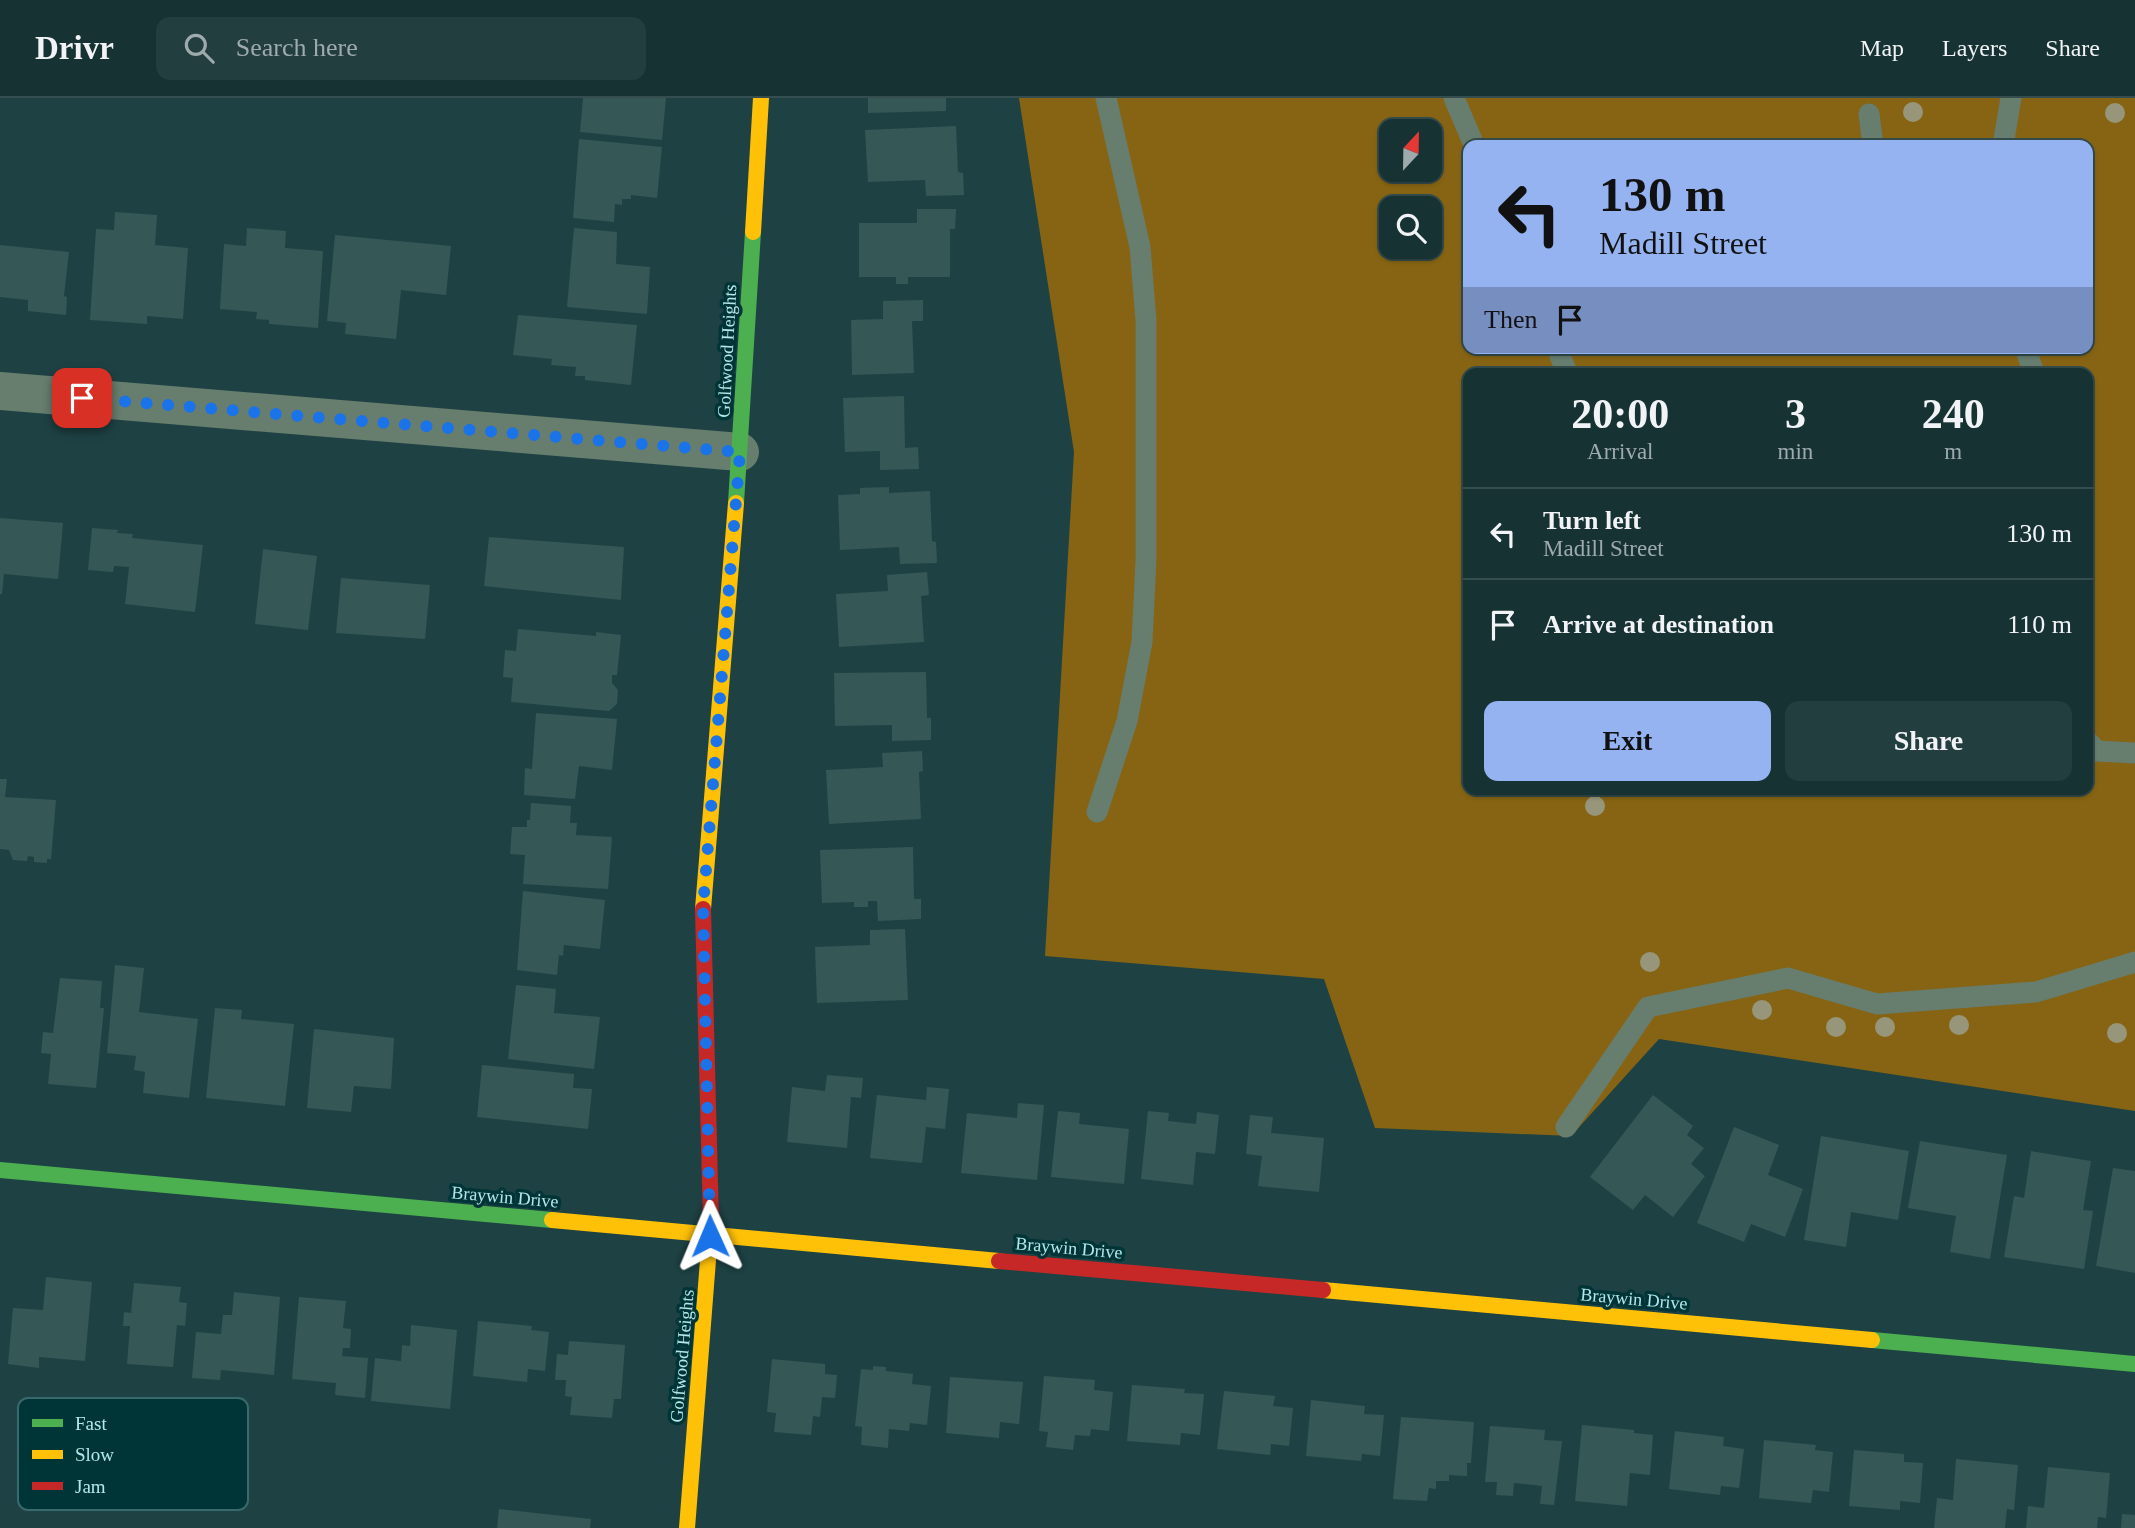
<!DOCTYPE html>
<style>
body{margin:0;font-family:"Times New Roman",serif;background:#233e3f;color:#f1f3f6;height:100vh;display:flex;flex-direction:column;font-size:26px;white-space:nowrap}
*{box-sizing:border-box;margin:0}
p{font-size:23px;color:#9eaaac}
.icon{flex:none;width:38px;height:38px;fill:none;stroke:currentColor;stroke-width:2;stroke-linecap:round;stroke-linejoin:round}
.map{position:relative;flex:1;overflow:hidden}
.sheet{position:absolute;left:1463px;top:270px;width:630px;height:427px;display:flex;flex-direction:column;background:#163233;border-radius:14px;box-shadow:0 2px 5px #0004,0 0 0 2px #354d4e}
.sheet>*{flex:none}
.hud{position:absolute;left:1463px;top:42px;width:630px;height:214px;border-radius:14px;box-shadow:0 2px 5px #0004,0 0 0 2px #354d4e;background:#95b2f1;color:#111;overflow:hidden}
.needle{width:46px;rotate:22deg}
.buttons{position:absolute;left:1379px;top:21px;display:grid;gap:14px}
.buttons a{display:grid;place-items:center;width:63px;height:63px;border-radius:14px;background:#163233;box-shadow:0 2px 5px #0004,0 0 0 2px #354d4e;font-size:35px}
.pin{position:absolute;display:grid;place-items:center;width:60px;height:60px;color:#fff;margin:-30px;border-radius:14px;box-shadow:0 4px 10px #0006}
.me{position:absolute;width:77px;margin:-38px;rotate:359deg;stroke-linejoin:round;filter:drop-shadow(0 0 5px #0008)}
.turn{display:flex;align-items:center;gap:24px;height:147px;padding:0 21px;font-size:32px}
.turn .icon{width:91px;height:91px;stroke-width:2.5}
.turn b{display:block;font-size:49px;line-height:60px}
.then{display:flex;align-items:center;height:66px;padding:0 21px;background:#0003;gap:14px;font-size:26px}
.eta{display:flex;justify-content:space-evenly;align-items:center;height:119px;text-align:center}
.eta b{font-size:42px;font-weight:600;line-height:49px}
.primary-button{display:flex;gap:14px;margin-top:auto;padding:14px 21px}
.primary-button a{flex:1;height:80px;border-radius:14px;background:#95b2f1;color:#111;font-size:28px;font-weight:600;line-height:80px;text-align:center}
.primary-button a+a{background:#233e3f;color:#f1f3f6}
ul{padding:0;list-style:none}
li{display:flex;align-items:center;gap:21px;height:91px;padding:0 21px;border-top:2px solid #354d4e}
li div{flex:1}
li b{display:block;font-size:26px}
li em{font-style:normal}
header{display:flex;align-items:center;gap:42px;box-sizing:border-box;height:98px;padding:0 35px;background:#163233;border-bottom:2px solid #354d4e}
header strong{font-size:33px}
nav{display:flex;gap:38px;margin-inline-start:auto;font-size:24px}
.search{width:490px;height:63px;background:#233e3f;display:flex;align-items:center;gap:18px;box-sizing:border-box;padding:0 24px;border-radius:14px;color:#9eaaac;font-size:26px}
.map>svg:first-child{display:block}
.green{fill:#866413;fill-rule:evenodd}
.building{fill:#355755}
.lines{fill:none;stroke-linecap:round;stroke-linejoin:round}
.lane{stroke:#677d6e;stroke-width:21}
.street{stroke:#677d6e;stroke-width:38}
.fast{stroke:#4caf50;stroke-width:16}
.slow{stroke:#ffc107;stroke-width:16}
.jam{stroke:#c62828;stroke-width:16}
.tree{fill:#98967a}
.route{stroke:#1a73e8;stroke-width:12;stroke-dasharray:0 21.6}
.labels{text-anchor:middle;stroke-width:7;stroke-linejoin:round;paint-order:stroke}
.street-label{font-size:18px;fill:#b4e7e9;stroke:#003537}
.key{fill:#003537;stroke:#366a6c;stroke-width:2}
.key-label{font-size:19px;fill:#b4e7e9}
</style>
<header>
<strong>Drivr</strong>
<div class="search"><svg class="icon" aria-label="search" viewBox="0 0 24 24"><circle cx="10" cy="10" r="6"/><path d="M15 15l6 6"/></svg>Search here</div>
<nav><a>Map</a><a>Layers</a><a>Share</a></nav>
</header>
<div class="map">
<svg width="2135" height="1430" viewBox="0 0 2135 1430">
<rect width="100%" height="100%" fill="#1e4244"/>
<path class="green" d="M1019 0H2135V1013L1659 941 1571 1038 1375 1030 1324 881 1045 858 1074 354ZM1391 33H1430V72H1391ZM1468 47H2088V250H1468ZM1391 110H1430V149H1391ZM1468 275H2088V691H1468Z"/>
<path class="building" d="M583 0H666L662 42 580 34Z
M868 0H946V13L868 15Z
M956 28 958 74 963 75 964 97 926 98 925 82 868 84 865 32Z
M579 41 662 49 657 100 631 97V101H622V107L615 106 614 124 573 120Z
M917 111H956L955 131H950V179H908V186H896V179H859V125H917Z
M115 114 157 117 155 147 188 150 183 221 147 218V226L90 222 96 131 114 132Z
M247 130 286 133 285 150 323 153 318 230 269 226V222L256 221 257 214 220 211 224 146 246 148Z
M574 130 617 134 616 166 650 169 647 216 567 209Z
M335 137 451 148 446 197 401 192 396 241 345 236 346 225 327 223Z
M0 147 69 154 64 198 67 199 66 217 28 213V202L0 199Z
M923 202V223H912L914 275 852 277 851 222 883 221V203Z
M518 217 637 227 631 287 585 282V278H575L576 269 551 267 552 261 513 257Z
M904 298 905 350 918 349 919 371 880 372V353L845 354 843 300Z
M889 389V395L930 393 932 443 936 444 937 465 900 466 899 449 840 452 838 397 860 396V390Z
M0 420 63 425 58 481 4 476 2 496H0Z
M92 430 118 432 117 435 133 436 132 440 203 447 195 514 125 506 129 469 114 468 113 474 88 472Z
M489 439 624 449 621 502 484 488Z
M263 451 317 458 308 532 255 526Z
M927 474 929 497 921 498 924 544 839 549 836 496 888 493 887 477Z
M341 480 430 487 425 541 336 535Z
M518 531 596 538V534L621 537 617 577H612V585L618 592 617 606 609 613 511 604 513 580 503 579 505 552 516 553Z
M926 574 927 620H931V642L892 643V627L835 628 834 575Z
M536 615 617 621 612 672 579 668 575 701 524 697 525 670 532 671Z
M922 653 923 673 919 674 921 721 829 726 826 672 883 669 882 655Z
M0 681H7L5 699 56 702 51 761H47V765L34 764V759L28 758 27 763 13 762 9 752 0 751Z
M531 705 571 708 570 725H577L576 737 612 739 608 791 523 786 525 757 510 756 512 729H527V722H530Z
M913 749 914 801H921V821L878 823 877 803H868V809H854V804L822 805 820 752Z
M523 793 605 802 600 851 564 847 563 858 559 857 557 877 517 872Z
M905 831 908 902 817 905 815 849 870 847V832Z
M115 867 144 870 139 914 198 921 189 1000 143 995 145 974 134 972 136 958 107 955Z
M60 880 102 883 100 910H104L96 990 48 986 51 956 41 955 43 934 53 935Z
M516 887 556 891 554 915 600 919 594 971 508 961Z
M215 910 242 912 241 921 294 926 285 1008 206 1000Z
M314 931 394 940 391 991 354 988 351 1014 307 1010Z
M482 967 574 976 573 990 592 991 588 1031 477 1019Z
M827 977 863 980 861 1000 851 999 847 1050 787 1044 792 989 825 993Z
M927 989 949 991 945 1031 926 1029 922 1065 870 1060 877 997 926 1002Z
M1653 997 1693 1028 1687 1037 1704 1050 1691 1066 1705 1078 1673 1119 1645 1097 1633 1112 1590 1079Z
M1018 1005 1044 1007 1037 1082 961 1075 967 1015 1017 1020Z
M1058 1013 1080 1015 1079 1026 1129 1031 1124 1086 1051 1079Z
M1148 1013 1169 1015 1168 1023 1196 1026 1197 1014 1219 1017 1215 1056 1196 1054 1193 1087 1141 1081Z
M1250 1017 1273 1019 1271 1035 1324 1040 1319 1094 1258 1088 1262 1058 1246 1056Z
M1734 1029 1779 1047 1768 1077 1803 1091 1785 1139 1751 1126 1744 1144 1697 1125Z
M1821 1038 1909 1053 1898 1122 1851 1114 1846 1149 1804 1142Z
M1920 1043 2007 1057 1990 1161 1950 1154 1956 1118 1908 1110Z
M2031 1053 2091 1063 2083 1112 2093 1113 2084 1171 2004 1159 2014 1098 2024 1100Z
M2113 1070 2135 1073V1175L2096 1168Z
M46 1179 92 1184 85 1263 39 1259V1270L8 1266 13 1210 43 1212Z
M134 1185 181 1189 179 1204 187 1205 185 1228 177 1227 173 1269 127 1266 130 1228H123L124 1214 131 1215Z
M234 1194 280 1199 274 1277 221 1272 220 1282 192 1280 196 1234 221 1236 223 1217H232Z
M299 1199 346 1203 343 1230 351 1231 350 1250H343L342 1258 368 1260 365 1300 335 1297 336 1285 292 1281Z
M478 1223 532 1228 531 1232 549 1234 545 1273 528 1271 527 1284 473 1278Z
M411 1227 457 1232 450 1311 371 1303 375 1260 401 1263 402 1247 410 1248Z
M569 1243 625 1247 621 1301H614L612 1320 570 1317 572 1299 565 1298 566 1282H555L557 1256 568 1257Z
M772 1261 825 1266V1276L837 1277 835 1300 822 1299 820 1319 813 1318 811 1337 774 1334 776 1315 767 1314Z
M873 1268 886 1269V1273L913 1276 912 1286 931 1288 927 1327 910 1325 909 1333 889 1331 888 1350 861 1347 862 1329 855 1328 861 1271 873 1272Z
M1044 1278 1095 1282 1094 1292 1113 1294 1109 1333 1091 1331 1090 1338 1075 1337 1073 1352 1046 1349 1048 1334 1039 1333Z
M950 1279 1023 1284 1019 1326 1000 1324 999 1340 946 1335Z
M1132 1287 1185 1291 1184 1295 1204 1296 1200 1337 1181 1335 1180 1347 1127 1343Z
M1224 1293 1275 1298 1273 1308 1293 1310 1289 1348 1271 1346 1270 1357 1217 1351Z
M1311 1302 1365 1308 1364 1316 1384 1317 1380 1358 1362 1356 1361 1363 1306 1358Z
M1401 1319 1474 1324 1471 1365H1467V1378L1449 1377V1383H1436V1391L1429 1390 1427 1403 1393 1401Z
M1582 1327 1634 1332V1335L1653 1337 1650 1377 1630 1375 1627 1408 1575 1403Z
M1490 1328 1545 1332 1544 1342 1562 1343 1554 1407 1540 1406 1542 1388 1514 1385 1513 1398 1496 1397 1497 1384H1485Z
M1675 1333 1724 1339 1723 1348 1744 1351 1739 1390 1721 1388 1720 1397 1669 1391Z
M1764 1342 1816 1347 1815 1352 1833 1354 1829 1394 1813 1392 1811 1405 1759 1400Z
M1854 1352 1904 1356V1364L1923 1365 1920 1405 1900 1403V1412L1849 1408Z
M1956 1361 2018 1367 2014 1412 2007 1411 2005 1430H1934L1937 1400 1953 1402Z
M2048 1369 2110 1375 2106 1420 2098 1419 2097 1430H2026L2028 1408 2044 1410Z
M499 1411 591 1421 590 1430H497Z
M2122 1416 2135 1417V1430H2121Z"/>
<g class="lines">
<path class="lane" d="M1454 0 1474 47
M1869 16 1873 47
M2003 47 2011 0
M1557 250 1567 275
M2025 250 2034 275
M2088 644 2097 653 2135 655
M1097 714 1127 623 1142 544 1146 462V222L1140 149 1106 0
M1566 1029 1648 909 1788 880 1877 906 2036 894 2135 864"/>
<path class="street" d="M0 293 740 354"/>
<path class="fast" d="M736 405 753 134
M0 1072 552 1122
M1872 1242 2135 1266"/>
<path class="slow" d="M753 134 761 0
M703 811 736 405
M552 1122 999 1163
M1323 1192 1872 1242
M687 1430 711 1124"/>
<path class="jam" d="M703 811 711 1124
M999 1163 1323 1192"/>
</g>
<g class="tree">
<circle cx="1913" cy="14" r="10"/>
<circle cx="2115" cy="15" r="10"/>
<circle cx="1595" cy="708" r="10"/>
<circle cx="1650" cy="864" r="10"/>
<circle cx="1762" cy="912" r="10"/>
<circle cx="1959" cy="927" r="10"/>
<circle cx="1836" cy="929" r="10"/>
<circle cx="1885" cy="929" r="10"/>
<circle cx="2117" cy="935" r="10"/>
</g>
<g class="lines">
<path class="route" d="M82 300 740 354 703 809 710 1138"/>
</g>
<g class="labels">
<g class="street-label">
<text transform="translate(727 253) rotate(-87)" y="6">Golfwood Heights</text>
<text transform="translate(505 1099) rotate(5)" y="6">Braywin Drive</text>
<text transform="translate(1069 1150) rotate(5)" y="6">Braywin Drive</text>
<text transform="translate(1634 1201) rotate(5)" y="6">Braywin Drive</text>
<text transform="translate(682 1258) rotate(-85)" y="6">Golfwood Heights</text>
</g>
</g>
<rect x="18" y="1300" width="230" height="112" rx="10" class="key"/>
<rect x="32" y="1321" width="31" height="8" fill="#4caf50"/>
<rect x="32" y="1352" width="31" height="9" fill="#ffc107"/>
<rect x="32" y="1384" width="31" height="8" fill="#c62828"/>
<g class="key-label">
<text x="75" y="1332">Fast</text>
<text x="75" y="1363">Slow</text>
<text x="75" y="1395">Jam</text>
</g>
</svg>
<div class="buttons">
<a><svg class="needle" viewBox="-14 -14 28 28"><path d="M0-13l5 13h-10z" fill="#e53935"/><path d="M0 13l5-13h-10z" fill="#9eaaac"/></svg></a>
<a><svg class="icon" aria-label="search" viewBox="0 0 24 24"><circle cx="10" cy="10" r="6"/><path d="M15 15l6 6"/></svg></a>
</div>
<div class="pin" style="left:82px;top:300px;background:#d93025"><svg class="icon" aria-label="arrive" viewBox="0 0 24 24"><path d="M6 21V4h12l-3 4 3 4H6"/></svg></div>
<svg class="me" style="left:710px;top:1138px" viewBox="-20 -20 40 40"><path d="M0-17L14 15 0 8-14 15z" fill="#1a73e8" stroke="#fff" stroke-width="4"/></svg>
<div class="hud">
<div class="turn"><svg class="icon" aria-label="left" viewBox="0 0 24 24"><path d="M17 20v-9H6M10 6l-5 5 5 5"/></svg><div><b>130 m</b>Madill Street</div></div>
<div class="then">Then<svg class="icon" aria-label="arrive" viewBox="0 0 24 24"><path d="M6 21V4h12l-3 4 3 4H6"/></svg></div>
</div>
<section class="sheet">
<div class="eta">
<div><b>20:00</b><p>Arrival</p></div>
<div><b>3</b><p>min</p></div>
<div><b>240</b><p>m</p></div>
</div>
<ul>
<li><svg class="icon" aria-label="left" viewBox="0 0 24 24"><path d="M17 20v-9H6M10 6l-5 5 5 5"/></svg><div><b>Turn left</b><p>Madill Street</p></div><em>130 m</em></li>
<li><svg class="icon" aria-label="arrive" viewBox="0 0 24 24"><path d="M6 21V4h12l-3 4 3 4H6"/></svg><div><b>Arrive at destination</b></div><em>110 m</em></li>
</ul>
<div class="primary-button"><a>Exit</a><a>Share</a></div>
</section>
</div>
